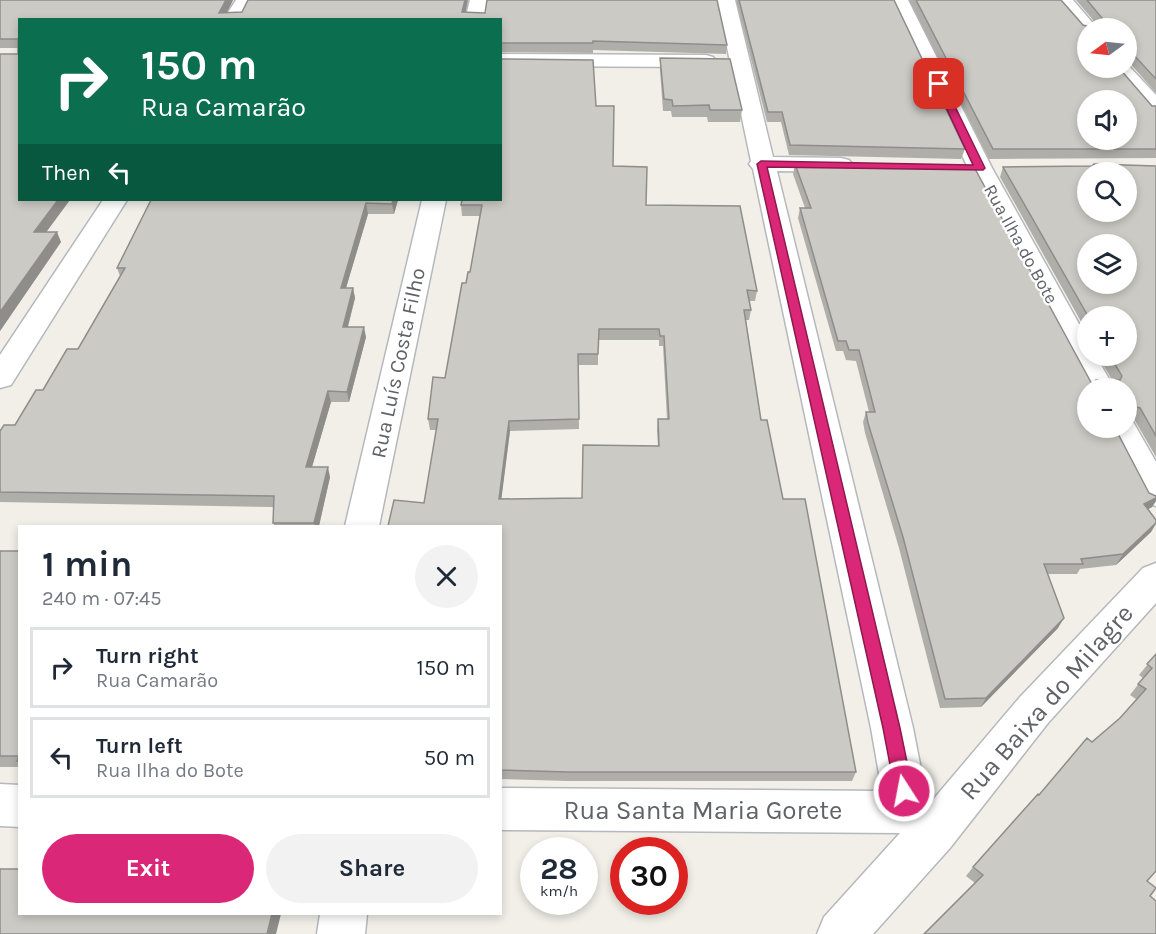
<!DOCTYPE html>
<meta charset="utf-8">
<style>
body{margin:0;font-family:Karla,sans-serif;background:#f2f2f3;color:#1f2937;height:100vh;display:flex;flex-direction:column;font-size:22px;white-space:nowrap}
*{box-sizing:border-box;margin:0}
p{font-size:20px;color:#747a83}
.icon{flex:none;width:33px;height:33px;fill:none;stroke:currentColor;stroke-width:2;stroke-linecap:round;stroke-linejoin:round}
.map{position:relative;flex:1;overflow:hidden}
.sheet{position:absolute;left:18px;top:525px;width:484px;height:390px;display:flex;flex-direction:column;background:#fff;border-radius:0px;box-shadow:0 3px 9px #0003}
.sheet>*{flex:none}
.guide{position:absolute;left:18px;top:18px;width:484px;height:183px;border-radius:0px;box-shadow:0 3px 9px #0003;background:#0b6e4f;color:#fff;overflow:hidden}
.needle{width:39px;rotate:255deg}
.controls{position:absolute;left:1077px;top:18px;display:grid;gap:12px}
.controls a{display:grid;place-items:center;width:60px;height:60px;border-radius:50%;background:#fff;box-shadow:0 3px 9px #0003;font-size:30px}
.speed{position:absolute;left:520px;top:837px;display:flex;gap:12px;font-size:30px;font-weight:700;text-align:center}
.speed>*{display:grid;place-content:center;width:78px;height:78px;border-radius:50%;background:#fff;box-shadow:0 3px 9px #0003;line-height:1}
.speed small{font-size:15px;font-weight:400}
.speed .limit{border:9px solid #d22;background:#fff;color:#111}
.pin{position:absolute;display:grid;place-items:center;width:51px;height:51px;color:#fff;margin:-26px;border-radius:12px;box-shadow:0 3px 9px #0006}
.me{position:absolute;width:66px;margin:-33px;rotate:349deg;stroke-linejoin:round;filter:drop-shadow(0 0 4px #0008)}
.turn{display:flex;align-items:center;gap:21px;height:126px;padding:0 24px;font-size:27px}
.turn .icon{width:78px;height:78px;stroke-width:2.5}
.turn b{display:block;font-size:42px;line-height:51px}
.then{display:flex;align-items:center;height:57px;padding:0 24px;background:#0003;gap:12px;font-size:22px}
.round{display:grid;place-items:center;flex:none;width:63px;height:63px;border-radius:32px;background:#f2f2f3}
.headline{display:flex;align-items:center;justify-content:space-between;height:102px;padding:0 24px}
h1{font-size:36px;font-weight:700;line-height:45px}
.primary-button{display:flex;gap:12px;margin-top:auto;padding:12px 24px}
.primary-button a{flex:1;height:69px;border-radius:36px;background:#db2777;color:#fff;font-size:24px;font-weight:700;line-height:69px;text-align:center}
.primary-button a+a{background:#f2f2f3;color:#1f2937}
ul{padding:0;list-style:none}
li{display:flex;align-items:center;gap:18px;height:81px;margin:0 12px 9px;padding:0 12px;border:3px solid #e0e1e3;border-radius:0px}
li div{flex:1}
li b{display:block;font-size:22px}
li em{font-style:normal}
.map>svg:first-child{display:block}
.lines{fill:none;stroke-linecap:round;stroke-linejoin:round}
.minor-casing{stroke:#b5b8bc;stroke-width:3}
.minor{fill:#fff;fill-rule:evenodd}
.wall{fill:#afaea9;fill-rule:evenodd}
.shaded-wall{fill:#8f8d8a}
.building{fill:#cccac5;stroke:#8f8d8a;stroke-width:1.5;fill-rule:evenodd}
.route{fill:#db2777;stroke:#8e194d;stroke-width:1.5}
.labels{text-anchor:middle;stroke-width:4.5;stroke-linejoin:round;paint-order:stroke}
.far-street-label{font-size:18px;fill:#5f6368;stroke:#fff}
.street-label{font-size:21px;fill:#5f6368;stroke:#fff}
.near-street-label{font-size:26px;fill:#5f6368;stroke:#fff}
</style>
<div class="map">
<svg width="1156" height="934" viewBox="0 0 1156 934">
<rect width="100%" height="100%" fill="#f1efe8"/>
<g class="lines">
<defs>
<path id="minor" d="M236 0H254L242 20H223Z
M470 0H488L484 20H465Z
M717 0H735L773 157 841 158 849 160 853 165 849 170 841 172 777 171 913 728 927 800 931 802 1020 697 1143 568 1156 563V603L1048 723 950 848 873 934H817L824 917 900 833 501 830V788L882 791 871 728 753 169 749 164 751 161Z
M890 0H908L992 168 1088 340V356H1096L1114 388H1088V394L1084 388 968 168Z
M1054 0H1073L1097 28H1088V35L1081 33Z
M501 54 706 55 713 57 716 61 713 65 706 67 501 66Z
M1126 63 1156 95V115L1148 113 1111 68H1126Z
M103 200H127L11 385 0 388V355Z
M422 200H446L379 526H345Z
M1126 418 1132 420 1156 462V506L1144 502 1105 428H1126Z
M0 784 20 785V827L0 826Z
M320 914H367L365 934H317Z"/>
</defs>
<use href="#minor" class="minor-casing"/>
<use href="#minor" class="minor"/>
</g>
<path class="wall" d="M0 0H233L227 13 242 12 248 0H468L465 13 727 45 726 54 593 50V53L501 52V20H20L46 232 61 242 0 331V54H18V48H0Z
M736 0H894L965 149 961 159 789 155 781 122H767Z
M909 0H1061L1083 25 1091 27 1094 21 1076 0H1156V93L1128 61H1126V28L1088 68 1152 106H1156V158L989 159Z
M660 58 742 110 740 122H708L707 117H672L671 111H663L660 70Z
M596 106 613 166 646 205 757 291 755 301H749L751 310 749 320H746L761 420 856 772 852 781H568L501 779V526L424 503 437 430H430L428 419 445 378 466 283 470 272 481 216H462L461 205ZM598 340H659V346H663L667 419H658L657 430 658 446 582 498 501 499 510 431 579 429 578 365H598Z
M795 164 1093 385 1112 380 1098 356H1126V316H1088V334L1000 177 1003 167 1156 166V457L1134 419 1129 417 1126 421V388H1088L1149 493 1156 496V501L1152 507 1148 509 1156 520V524L1151 532 1116 565 1080 569 1077 574H1048L1058 628 981 707 940 708 899 548 865 433 863 422 866 412H869L856 361 846 360 843 351H836L798 218 800 208H805L793 174Z
M151 200H398L394 214H368L346 288H353L355 298 348 327 366 337 349 402H331L312 467 330 477 319 526H275L273 523V507L0 502V431L15 425 78 349 120 276 117 268Z
M0 551H20V767H0Z
M1156 654 1147 881 1150 896 975 883 966 876 973 867 1039 795 1092 742 1120 718 1136 699 1130 695 1143 678 1139 675Z"/>
<path class="shaded-wall" d="M226 0H233L223 20 219 13Z
M465 0H468L464 20 462 12Z
M58 200H70L39 242 34 232Z
M393 200H398L394 214 392 204Z
M366 203 368 214 343 298 341 288Z
M57 232 61 242 0 331V312Z
M353 288 355 298 345 337 343 327Z
M364 327 366 337 349 402 347 392Z
M328 391 331 402 309 477 306 467Z
M509 421 510 431 500 510 499 499Z
M328 467 330 477 319 526H315L314 523Z
M1156 498V501L1152 507 1138 515 1144 504Z
M1156 523 1151 532 1116 565 1123 554Z
M1064 618 1058 628 981 707 986 698Z
M272 914H281L276 934H267Z"/>
<path class="building" d="M0 0H226L219 13 242 12 248 0H465L462 12 485 13 487 0H717L727 45 593 41V43H501V20H20V200H58L34 232H57L0 312V54H18V39H0Z
M739 0H894L965 149 790 145 782 112H768Z
M916 0H1061L1083 25 1093 28 1094 21H1102V18L1087 0H1156V79L1131 52H1128V56L1126 57V28H1088V68H1119L1152 106H1156V149H993ZM1088 100H1126V140H1088Z
M660 58 730 59 742 110H710L709 105 673 106 672 100 664 99Z
M501 59 593 60 596 106H614L613 166 647 167 646 205 740 206 757 291 747 290 751 310H744L761 420H767L783 499H805L856 772H568L501 770V526H388L394 500 424 503 438 419H428L433 377 445 378 462 283H466L468 272H470L482 205H461L462 200H501ZM599 329H659L660 336H664L669 419H658L659 446 583 445 582 498 499 499 509 421 579 419 578 354H598Z
M795 164 974 167 1093 386 1096 380H1120L1122 376 1110 356H1126V316H1088L1003 167 1092 166 1094 164 1156 166V436L1140 408 1131 406 1130 415H1126V388H1088V428H1115L1149 493 1156 496V498L1144 504 1156 520V523L1123 554 1081 559 1083 564H1044L1064 618 986 698 945 699 903 537 868 423 866 412H875L859 350H849L846 341H838L800 208H811ZM1088 172H1126V212H1088ZM1088 244H1126V284H1088Z
M151 200H393L392 204 366 203 341 288H353L343 327H364L347 392 328 391 306 467H328L314 523H273L274 496 0 492V431L4 425H15L36 390H43L67 349H78L125 268H117Z
M0 551H20V761H17L19 756H0Z
M1156 654V871L1147 881 1156 888 1150 896 1156 901V934H924L983 875 973 867 1038 794 1039 795 1087 738 1092 742 1120 718 1146 689 1138 684 1152 668 1147 664Z
M0 869H20V914H272L267 934H0Z"/>
<path class="route" d="M936 82 944 84 985 168 983 170 767 167 900 728 913 791 910 797 904 800 898 797 895 791 883 728 757 164 761 161 973 165 935 84Z"/>
<g class="labels">
<g class="far-street-label">
<text transform="translate(1021 244) rotate(61)" y="6">Rua Ilha do Bote</text>
</g>
<g class="street-label">
<text transform="translate(398 363) rotate(-78)" y="7">Rua Luís Costa Filho</text>
</g>
<g class="near-street-label">
<text transform="translate(1046 702) rotate(-49)" y="9">Rua Baixa do Milagre</text>
<text x="703" y="819">Rua Santa Maria Gorete</text>
</g>
</g>
</svg>
<div class="controls">
<a><svg class="needle" viewBox="-14 -14 28 28"><path d="M0-13l5 13h-10z" fill="#e53935"/><path d="M0 13l5-13h-10z" fill="#747a83"/></svg></a>
<a><svg class="icon" aria-label="sound" viewBox="0 0 24 24"><path d="M4 9h4l5-4v14l-5-4H4zM17 9q2 3 0 6"/></svg></a>
<a><svg class="icon" aria-label="search" viewBox="0 0 24 24"><circle cx="10" cy="10" r="6"/><path d="M15 15l6 6"/></svg></a>
<a><svg class="icon" aria-label="layers" viewBox="0 0 24 24"><path d="M12 4l9 5-9 5-9-5zM3 14l9 5 9-5"/></svg></a>
<a>+</a>
<a>−</a>
</div>
<div class="speed"><div>28<small>km/h</small></div><div class="limit">30</div></div>
<div class="pin" style="left:939px;top:84px;background:#d93025"><svg class="icon" aria-label="arrive" viewBox="0 0 24 24"><path d="M6 21V4h12l-3 4 3 4H6"/></svg></div>
<svg class="me" style="left:904px;top:791px" viewBox="-20 -20 40 40"><circle r="17" fill="#db2777" stroke="#fff" stroke-width="3"/><path d="M0-11L8 9 0 5-8 9z" fill="#fff"/></svg>
<div class="guide">
<div class="turn"><svg class="icon" aria-label="right" viewBox="0 0 24 24"><path d="M7 20v-9h11M14 6l5 5-5 5"/></svg><div><b>150 m</b>Rua Camarão</div></div>
<div class="then">Then<svg class="icon" aria-label="left" viewBox="0 0 24 24"><path d="M17 20v-9H6M10 6l-5 5 5 5"/></svg></div>
</div>
<section class="sheet">
<div class="headline"><div><h1>1 min</h1><p>240 m · 07:45</p></div><a class="round"><svg class="icon" aria-label="close" viewBox="0 0 24 24"><path d="M6 6l12 12M18 6L6 18"/></svg></a></div>
<ul>
<li><svg class="icon" aria-label="right" viewBox="0 0 24 24"><path d="M7 20v-9h11M14 6l5 5-5 5"/></svg><div><b>Turn right</b><p>Rua Camarão</p></div><em>150 m</em></li>
<li><svg class="icon" aria-label="left" viewBox="0 0 24 24"><path d="M17 20v-9H6M10 6l-5 5 5 5"/></svg><div><b>Turn left</b><p>Rua Ilha do Bote</p></div><em>50 m</em></li>
</ul>
<div class="primary-button"><a>Exit</a><a>Share</a></div>
</section>
</div>
